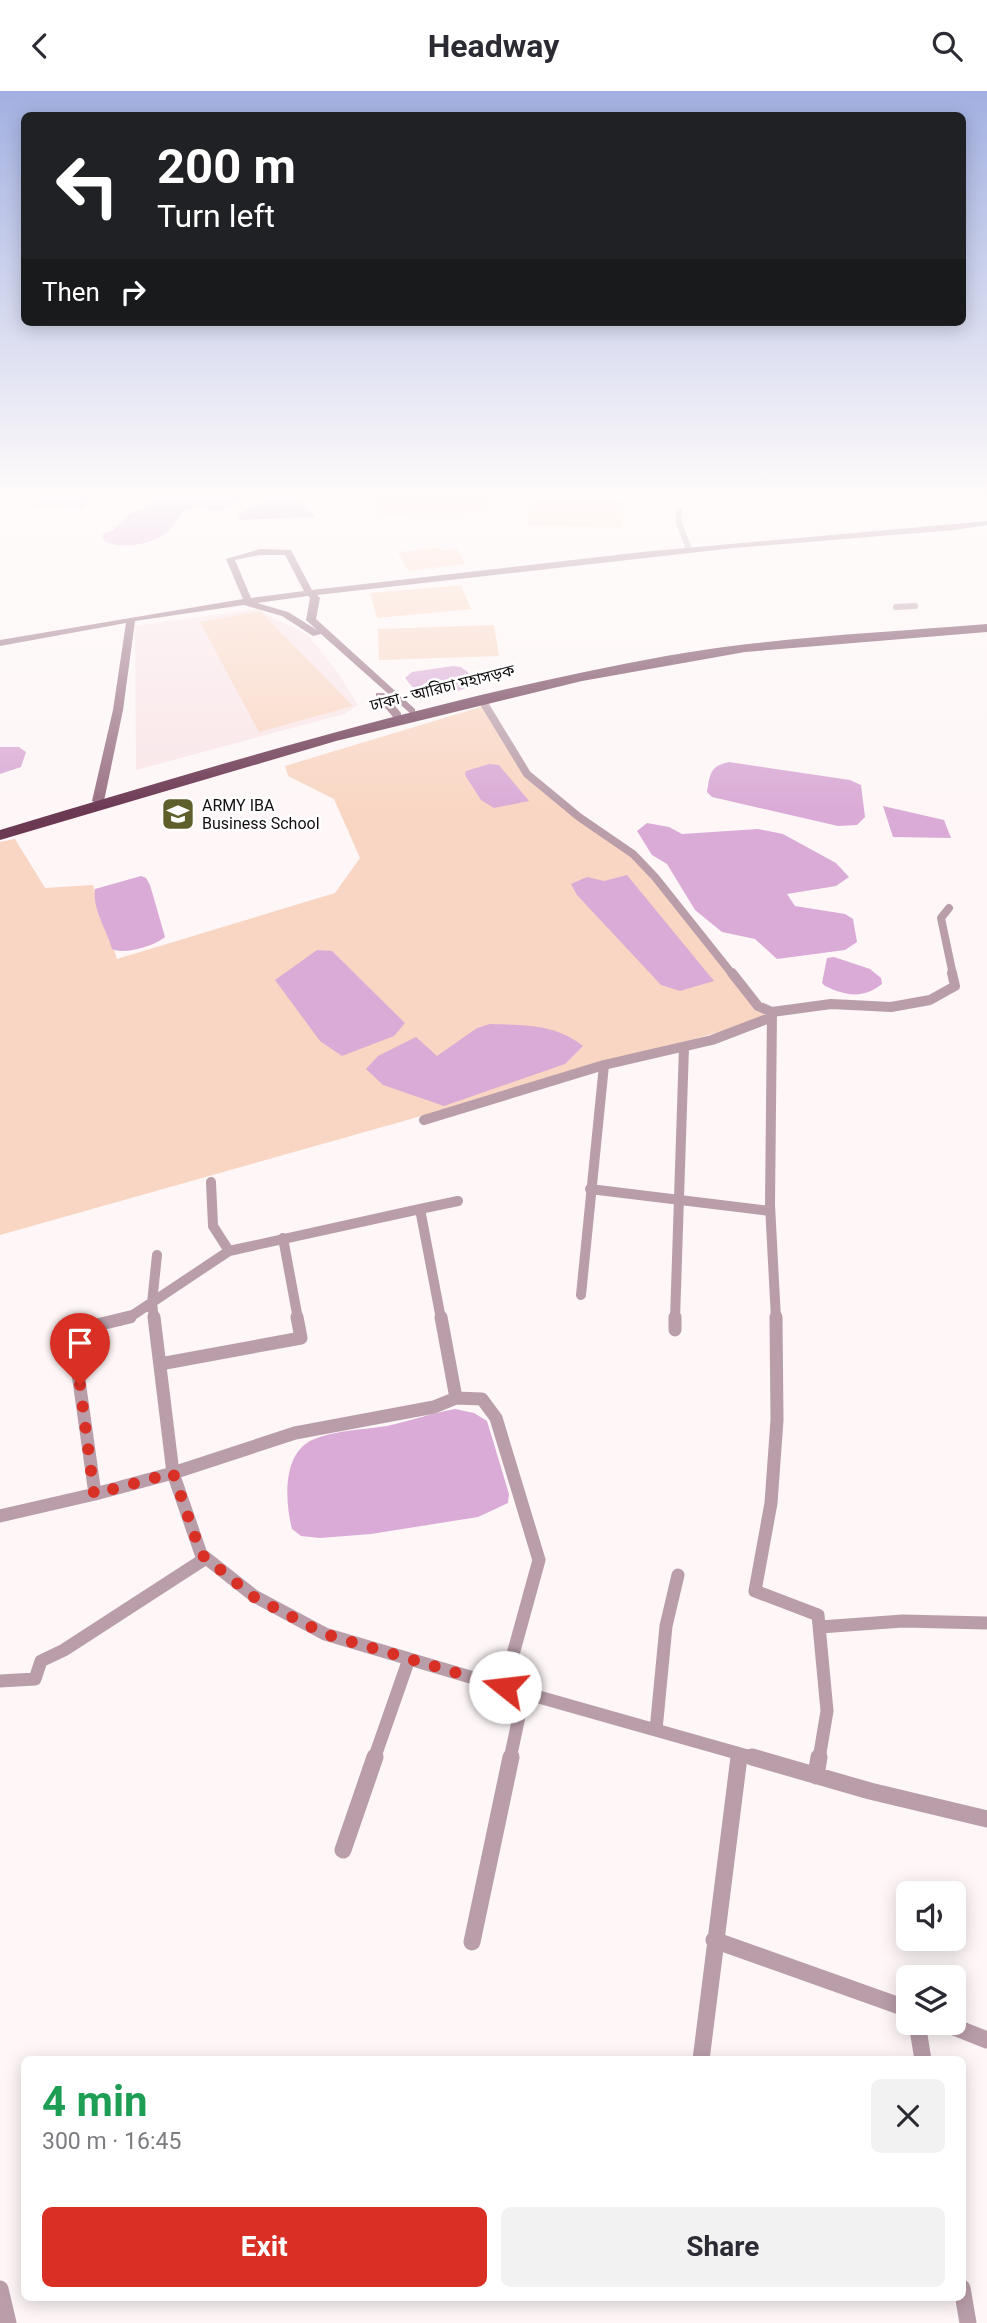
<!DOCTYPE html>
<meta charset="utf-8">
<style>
body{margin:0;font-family:Roboto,"Noto Sans Bengali",sans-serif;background:#f2f2f3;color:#2b2b33;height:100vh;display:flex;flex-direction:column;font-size:26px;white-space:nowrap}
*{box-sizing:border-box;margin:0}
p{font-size:23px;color:#7c7c81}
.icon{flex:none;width:38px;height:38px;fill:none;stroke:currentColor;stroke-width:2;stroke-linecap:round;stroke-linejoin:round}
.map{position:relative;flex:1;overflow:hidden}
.details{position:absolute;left:21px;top:1965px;width:945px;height:245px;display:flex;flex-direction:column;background:#fff;border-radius:10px;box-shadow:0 4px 18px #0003}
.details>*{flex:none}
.guide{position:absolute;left:21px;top:21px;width:945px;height:214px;border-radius:10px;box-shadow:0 4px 18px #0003;background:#202124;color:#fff;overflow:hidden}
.controls{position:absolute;left:896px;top:1790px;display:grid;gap:14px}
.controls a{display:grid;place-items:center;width:70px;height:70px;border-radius:10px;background:#fff;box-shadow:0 4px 18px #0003;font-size:35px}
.pin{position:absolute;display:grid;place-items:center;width:60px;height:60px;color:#fff;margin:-72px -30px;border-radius:50% 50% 50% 0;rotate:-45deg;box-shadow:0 0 7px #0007}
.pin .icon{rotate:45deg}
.me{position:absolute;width:77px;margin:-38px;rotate:286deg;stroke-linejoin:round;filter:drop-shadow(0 0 5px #0008)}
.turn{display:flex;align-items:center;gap:24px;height:147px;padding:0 21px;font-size:32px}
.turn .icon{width:91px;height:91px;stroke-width:2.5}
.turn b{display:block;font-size:49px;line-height:60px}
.then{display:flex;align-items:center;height:66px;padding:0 21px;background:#0003;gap:14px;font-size:26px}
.round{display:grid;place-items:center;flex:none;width:74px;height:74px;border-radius:10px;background:#f2f2f3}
.summary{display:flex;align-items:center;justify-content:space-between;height:119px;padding:0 21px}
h1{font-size:42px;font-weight:700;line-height:52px;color:#1e9e55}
.action{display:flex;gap:14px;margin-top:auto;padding:14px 21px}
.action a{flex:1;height:80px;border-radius:10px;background:#d93025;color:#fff;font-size:28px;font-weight:700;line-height:80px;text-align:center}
.action a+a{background:#f2f2f3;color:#2b2b33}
header{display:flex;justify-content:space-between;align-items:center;height:91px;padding:0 21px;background:#fff;font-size:32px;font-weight:700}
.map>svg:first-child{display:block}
.built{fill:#f9e5e8}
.green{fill:#f9d6c3}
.water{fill:#daabd6}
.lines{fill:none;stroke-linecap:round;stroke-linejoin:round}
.street-far4{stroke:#b99eaa;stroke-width:6}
.street-far3{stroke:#b99eaa;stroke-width:8}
.street-far2{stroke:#b99eaa;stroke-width:10}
.street-far1{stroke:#b99eaa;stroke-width:13}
.street{stroke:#b99eaa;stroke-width:17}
.secondary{fill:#997284;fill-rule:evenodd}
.highway{fill:#6c3953;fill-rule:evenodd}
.route{stroke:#d93025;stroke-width:12;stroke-dasharray:0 21.6}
.labels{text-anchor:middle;stroke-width:5;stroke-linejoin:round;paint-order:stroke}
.far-street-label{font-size:16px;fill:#130f0f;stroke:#fff}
.far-poi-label{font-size:16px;fill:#130f0f;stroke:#fff;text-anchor:start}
</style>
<header><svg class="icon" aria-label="back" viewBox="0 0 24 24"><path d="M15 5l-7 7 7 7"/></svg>Headway<svg class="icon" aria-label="search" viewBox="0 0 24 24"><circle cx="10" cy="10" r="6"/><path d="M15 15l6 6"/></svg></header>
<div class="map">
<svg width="987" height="2232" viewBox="0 0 987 2232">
<rect width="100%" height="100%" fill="#fef6f7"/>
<path class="built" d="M256 518 308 544 338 582 358 614 344 623 136 679 135 535Z"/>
<path class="green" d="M378 406H486L487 422 377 423Z
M532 406 624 409 622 437 527 434Z
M440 457 442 460 457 458 465 473 408 480 398 461Z
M461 494 471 518 377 527 370 502Z
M260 520 353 615 259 641 200 531Z
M494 534 499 565 379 569 378 538Z
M487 614 527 683 646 776 772 926 0 1144V751L15 748 45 797 93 794 117 868 335 802 360 767 334 708 288 685 285 675Z"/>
<path class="water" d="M40 406 90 407 82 417 32 415Z
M153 406H246C213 435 205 408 186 419 178 424 175 434 169 440 155 453 117 461 102 448L103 443 112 440 129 423 151 413Z
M268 407 302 410 315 426 240 429 238 423Z
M453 575 461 576 473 585 474 591C463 604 427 605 413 596 410 594 408 590 405 587L412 581Z
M0 656H19L26 661 21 676 0 683Z
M729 671 850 689 861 694 865 726 857 734 838 735 712 706 707 701C710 683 710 675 729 671Z
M489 673 499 674 529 710 494 717 481 709 465 684 466 680Z
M883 715 944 729 951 747 893 746Z
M647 732 669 736 682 743 758 738 783 743 836 772 849 786 836 795 787 803 795 815 845 823 853 828 857 851 845 859 777 868 755 848 722 841 695 819 667 773 652 764 637 740Z
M627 784 714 890 680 900 661 894 577 804 571 793 587 786 604 790Z
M141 785 146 787 150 794 165 846C155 855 124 864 112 858 107 839 92 818 95 798Z
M317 859 332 860 405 932 394 945 342 965 320 950 275 889Z
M834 866 870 878 881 887 882 893C863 908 846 905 825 895L822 892 827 867Z
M490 933C524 934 556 933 583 955L565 973 444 1015 383 994 366 978 378 965 416 946 437 965 477 937Z
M455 1318 474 1322 487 1330 509 1403 508 1412 478 1426 371 1443 320 1447 301 1445 292 1438C285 1411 282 1363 312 1349 334 1339 363 1339 387 1335 410 1330 432 1322 455 1318Z"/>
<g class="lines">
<path class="street-far4" d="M679 420V432L689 458
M896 516 915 515
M481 608 486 616"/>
<path class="street-far3" d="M485 614 527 683 579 726 633 763 655 786 733 884
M949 817 941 827 953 884"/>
<path class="street-far2" d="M732 882 758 915 772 921 831 913 891 916 930 909 955 895 952 882
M772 921 770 1114 776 1228
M424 1029 604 974
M211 1091 213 1135 229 1160 420 1118 441 1228
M590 1098 770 1120
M420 1118 458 1110
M283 1147 298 1228
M581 1204 604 974 712 949 772 926
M123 1228 130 1226 229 1160
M154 1228 152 1212 157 1164
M675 1228 684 956"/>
<path class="street-far1" d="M154 1226 173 1382 201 1463 254 1505 325 1543 504 1596
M441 1226 456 1307
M776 1226 777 1329 771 1412 755 1500 818 1524 827 1620 819 1668
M675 1239V1226
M160 1273 301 1247 297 1226
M95 1403 173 1382 295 1342 434 1316 456 1307 482 1308 496 1327 539 1469 504 1596 758 1668
M0 1425 95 1403 72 1240 130 1226
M820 1536 903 1530 987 1532
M0 1590 35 1588 41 1570 64 1559 206 1467
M656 1639 666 1535 678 1484
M374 1668 409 1568
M510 1668 524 1602
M738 1668 739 1663"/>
<path class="street" d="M752 1666 870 1700 987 1728
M816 1685 819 1666
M343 1759 375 1666
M714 1849 908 1918
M472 1851 511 1666
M917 1932 923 1969
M944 1932 987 1949
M701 1969 739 1666
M962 2197 968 2232
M0 2198 8 2232"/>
<path class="secondary" d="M987 430V434L955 439 734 457 317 504 320 507 316 528 415 618V622L411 623 321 543 313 545 282 525 244 514 135 530 123 619 104 710 98 713 92 710 113 619 126 532 0 555V549L243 508 226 468 260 458 291 459 312 499 642 461ZM260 464H285L304 500 251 507 235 469ZM308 505 310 507 306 529 317 539 288 521 257 512Z
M376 602H384L401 622V626H393L376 606Z"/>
<path class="highway" d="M987 533V541L745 561 582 590 336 650 0 749V739C220 673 440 606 666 565 772 546 880 542 987 533Z"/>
</g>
<linearGradient id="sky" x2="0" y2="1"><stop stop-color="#a2b0e1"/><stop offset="0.56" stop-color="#fffbfb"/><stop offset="1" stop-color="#fffbfb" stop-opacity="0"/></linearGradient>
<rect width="987" height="719" fill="url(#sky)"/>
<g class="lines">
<path class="route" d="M80 1294 94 1403 173 1382 201 1463 254 1506 325 1543 505 1596"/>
</g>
<defs>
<symbol id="school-square" viewBox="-11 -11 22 22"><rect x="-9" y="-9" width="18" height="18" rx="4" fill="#5f5f2c" stroke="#fff"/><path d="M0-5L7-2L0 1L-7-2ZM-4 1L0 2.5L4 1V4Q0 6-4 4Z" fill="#fff"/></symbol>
</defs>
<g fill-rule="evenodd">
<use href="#school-square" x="159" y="704" width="38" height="38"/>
</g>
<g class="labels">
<g class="far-street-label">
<text transform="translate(442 596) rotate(-14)" y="6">ঢাকা - আরিচা মহাসড়ক</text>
</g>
<g class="far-poi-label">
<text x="202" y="720">ARMY IBA<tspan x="202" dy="18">Business School</tspan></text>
</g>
</g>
</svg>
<div class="controls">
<a><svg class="icon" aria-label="sound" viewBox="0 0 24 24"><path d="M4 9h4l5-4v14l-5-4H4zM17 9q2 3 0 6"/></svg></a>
<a><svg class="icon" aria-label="layers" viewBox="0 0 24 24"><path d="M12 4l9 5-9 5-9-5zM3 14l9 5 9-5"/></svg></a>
</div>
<div class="pin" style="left:80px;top:1294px;background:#d93025"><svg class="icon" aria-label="arrive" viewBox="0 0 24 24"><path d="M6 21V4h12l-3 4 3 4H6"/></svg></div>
<svg class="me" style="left:505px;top:1596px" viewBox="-20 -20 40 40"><circle r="19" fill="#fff"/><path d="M0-13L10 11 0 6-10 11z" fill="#d93025"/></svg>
<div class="guide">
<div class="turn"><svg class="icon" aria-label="left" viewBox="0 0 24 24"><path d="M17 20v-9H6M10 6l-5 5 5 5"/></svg><div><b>200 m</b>Turn left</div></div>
<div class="then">Then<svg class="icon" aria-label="right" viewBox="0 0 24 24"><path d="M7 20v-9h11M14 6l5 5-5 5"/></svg></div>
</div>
<section class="details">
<div class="summary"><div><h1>4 min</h1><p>300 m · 16:45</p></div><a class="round"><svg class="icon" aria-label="close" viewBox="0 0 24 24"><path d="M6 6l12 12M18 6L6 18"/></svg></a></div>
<div class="action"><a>Exit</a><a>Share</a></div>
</section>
</div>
